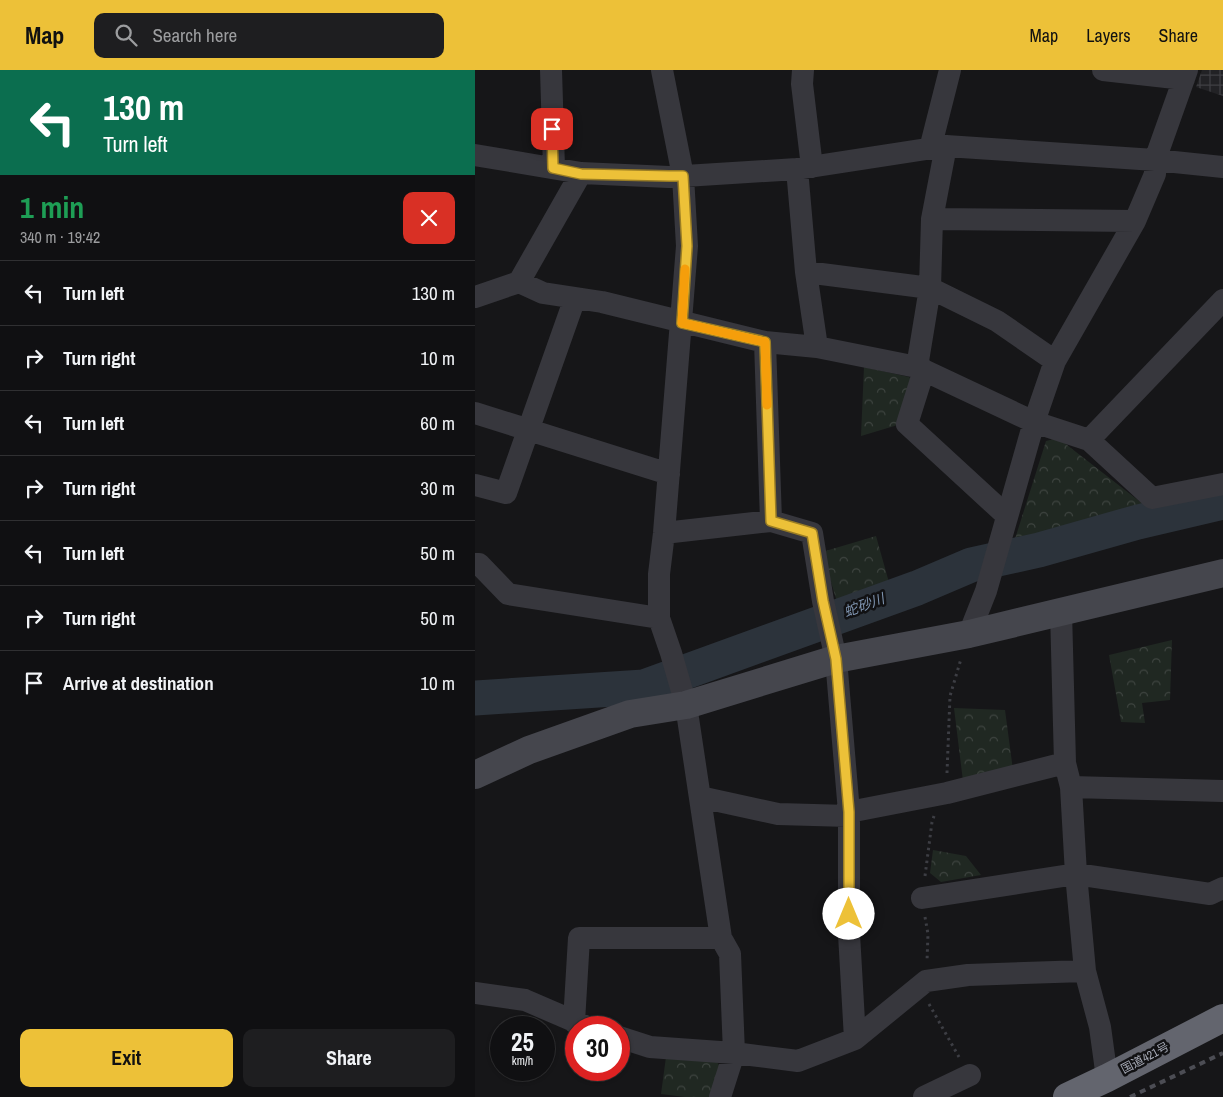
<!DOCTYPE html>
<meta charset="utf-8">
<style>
body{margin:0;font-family:"Archivo Narrow","Noto Sans JP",sans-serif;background:#1e1e20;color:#f1f3f6;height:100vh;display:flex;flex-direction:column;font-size:19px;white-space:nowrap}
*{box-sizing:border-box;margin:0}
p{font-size:16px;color:#9c9d9f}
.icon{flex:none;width:28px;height:28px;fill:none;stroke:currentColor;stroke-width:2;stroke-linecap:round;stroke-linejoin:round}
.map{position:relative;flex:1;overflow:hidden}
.drawer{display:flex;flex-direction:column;background:#101012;width:475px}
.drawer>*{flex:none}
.top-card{background:#0b6e4f;color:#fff;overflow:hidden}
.speed{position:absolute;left:15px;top:946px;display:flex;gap:10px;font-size:25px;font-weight:700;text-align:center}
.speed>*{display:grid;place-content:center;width:65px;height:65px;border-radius:50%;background:#101012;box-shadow:0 1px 4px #0004,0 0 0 1px #303032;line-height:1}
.speed small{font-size:12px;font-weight:400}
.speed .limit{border:8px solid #d22;background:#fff;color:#111}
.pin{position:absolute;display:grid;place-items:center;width:42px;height:42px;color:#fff;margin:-21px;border-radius:10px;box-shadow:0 2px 8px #0006}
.me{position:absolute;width:55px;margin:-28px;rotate:0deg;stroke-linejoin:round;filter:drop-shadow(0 0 4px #0008)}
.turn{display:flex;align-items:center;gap:18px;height:105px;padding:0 20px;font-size:22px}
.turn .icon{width:65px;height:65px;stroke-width:2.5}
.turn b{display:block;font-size:35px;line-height:42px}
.round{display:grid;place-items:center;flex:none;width:52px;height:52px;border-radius:10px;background:#1e1e20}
.head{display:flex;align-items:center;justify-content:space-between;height:85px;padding:0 20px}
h1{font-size:30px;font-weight:700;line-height:38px;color:#1e9e55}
.primary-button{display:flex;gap:10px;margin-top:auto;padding:10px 20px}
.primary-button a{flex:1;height:58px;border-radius:10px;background:#edc138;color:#111;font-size:20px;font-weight:700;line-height:58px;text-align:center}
.primary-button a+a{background:#1e1e20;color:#f1f3f6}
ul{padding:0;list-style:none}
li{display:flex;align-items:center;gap:15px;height:65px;padding:0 20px;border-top:1px solid #303032}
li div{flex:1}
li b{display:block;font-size:19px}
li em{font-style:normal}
header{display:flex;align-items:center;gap:30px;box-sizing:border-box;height:70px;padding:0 25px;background:#edc138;color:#111}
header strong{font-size:24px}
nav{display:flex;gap:28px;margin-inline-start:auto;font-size:18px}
.search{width:350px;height:45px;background:#1e1e20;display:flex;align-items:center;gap:12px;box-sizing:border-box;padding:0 18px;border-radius:10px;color:#9c9d9f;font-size:19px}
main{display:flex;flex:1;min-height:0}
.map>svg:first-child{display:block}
.industrial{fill:url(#industrial-grid)}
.park{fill:url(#park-crowns)}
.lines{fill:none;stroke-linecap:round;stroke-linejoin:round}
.river{stroke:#2c333b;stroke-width:35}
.path{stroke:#3d3e44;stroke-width:3;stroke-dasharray:2.5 4;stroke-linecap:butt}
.street{stroke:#37373d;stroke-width:22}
.secondary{stroke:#45464d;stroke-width:28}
.highway{stroke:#63656e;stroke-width:28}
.rail{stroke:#4c4d54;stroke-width:4;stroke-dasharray:6 5;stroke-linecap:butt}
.route-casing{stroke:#9a7d24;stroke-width:12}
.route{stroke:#edc138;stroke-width:9}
.slow{stroke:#f59e0b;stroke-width:9}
.labels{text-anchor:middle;stroke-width:5;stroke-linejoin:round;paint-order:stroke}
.street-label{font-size:12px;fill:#a8acb8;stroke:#111113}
.water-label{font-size:14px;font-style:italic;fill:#8096b2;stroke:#111113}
</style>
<header>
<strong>Map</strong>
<div class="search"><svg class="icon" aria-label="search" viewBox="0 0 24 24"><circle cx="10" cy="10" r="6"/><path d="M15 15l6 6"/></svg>Search here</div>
<nav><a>Map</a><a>Layers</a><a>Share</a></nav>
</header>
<main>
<section class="drawer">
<div class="top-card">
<div class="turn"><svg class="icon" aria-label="left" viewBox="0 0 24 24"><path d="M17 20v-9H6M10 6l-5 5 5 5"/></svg><div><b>130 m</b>Turn left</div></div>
</div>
<div class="head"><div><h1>1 min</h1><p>340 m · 19:42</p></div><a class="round" style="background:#d93025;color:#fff"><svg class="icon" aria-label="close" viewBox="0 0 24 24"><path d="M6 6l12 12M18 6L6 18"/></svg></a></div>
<ul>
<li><svg class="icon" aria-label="left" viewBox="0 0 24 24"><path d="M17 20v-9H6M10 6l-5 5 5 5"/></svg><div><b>Turn left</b></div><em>130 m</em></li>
<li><svg class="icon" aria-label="right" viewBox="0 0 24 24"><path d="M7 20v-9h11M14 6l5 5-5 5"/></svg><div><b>Turn right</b></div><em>10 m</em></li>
<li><svg class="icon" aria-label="left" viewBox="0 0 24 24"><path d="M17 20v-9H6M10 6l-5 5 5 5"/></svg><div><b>Turn left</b></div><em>60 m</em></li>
<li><svg class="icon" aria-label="right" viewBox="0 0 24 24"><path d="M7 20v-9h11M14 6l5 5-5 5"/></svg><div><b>Turn right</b></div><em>30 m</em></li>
<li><svg class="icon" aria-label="left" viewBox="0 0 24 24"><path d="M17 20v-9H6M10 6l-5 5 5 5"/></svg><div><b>Turn left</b></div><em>50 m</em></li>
<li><svg class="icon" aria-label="right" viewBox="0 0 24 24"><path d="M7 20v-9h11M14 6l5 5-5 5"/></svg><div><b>Turn right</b></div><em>50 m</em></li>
<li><svg class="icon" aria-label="arrive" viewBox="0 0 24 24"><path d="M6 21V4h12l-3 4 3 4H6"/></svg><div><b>Arrive at destination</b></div><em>10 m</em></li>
</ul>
<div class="primary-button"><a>Exit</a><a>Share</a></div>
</section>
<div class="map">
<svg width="748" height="1027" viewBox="0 0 748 1027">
<defs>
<pattern id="industrial-grid" width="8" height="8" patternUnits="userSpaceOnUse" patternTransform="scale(1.25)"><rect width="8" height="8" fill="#222225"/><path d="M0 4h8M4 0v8" fill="none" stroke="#3f3f43"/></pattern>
<pattern id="park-crowns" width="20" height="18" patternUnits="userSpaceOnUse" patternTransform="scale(1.25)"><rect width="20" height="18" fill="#202822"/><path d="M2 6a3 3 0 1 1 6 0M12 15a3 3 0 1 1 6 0" fill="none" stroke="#3e4440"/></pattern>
</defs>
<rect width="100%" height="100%" fill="#161618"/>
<path class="industrial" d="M727 0H748V26L721 17Z"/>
<path class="park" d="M389 297 434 307 439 312 426 354 386 366Z
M583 368 668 434 539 472 571 371Z
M401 466 415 516 362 532 347 482Z
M697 570 695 630 667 633 670 653 646 652 634 585Z
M479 638 530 640 538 700 488 711Z
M458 780 491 786 506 805 466 812 455 803Z
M191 987 241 990 248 1002 240 1027H210L186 1024Z"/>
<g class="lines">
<path class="river" d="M0 628 169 617 442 518 496 495 564 480 663 452 748 432"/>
<path class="path" d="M472 703 475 626 486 589
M450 806 457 752 459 746
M450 847 453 864 452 891
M454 934 484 987"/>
<path class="street" d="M76 0 79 98
M187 0 208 106 212 176 189 463 184 504V548L196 583 211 635 246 868 255 884 259 983 245 1027
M328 0 327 14 337 97
M628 0 709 9
M455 79 475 0
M0 85 106 103 194 107 322 99 471 76 680 90 748 97
M322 99 331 202 342 277
M457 149 660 151
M331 202 455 218 522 251 580 291
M44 212 106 103
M0 227 44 212 68 223 127 232 290 272 342 277 442 297 559 352 614 370 677 428 748 414
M290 272 296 451
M442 297 455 218 457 149 471 76
M449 300 432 354 532 446
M0 343 194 404
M614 370 748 230
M0 415 31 423 100 228
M189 463 296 451 337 463 348 531 361 589 374 742V864L380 969
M0 494H4L33 524 184 548
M586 541 590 693 596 717 601 804 610 901 625 957 632 1008
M494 564 511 521 559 352 580 291 660 151 680 104V90L712 0
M596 717 748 721
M225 727 303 744 374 746
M374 742 472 723 590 693
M447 828 601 804 735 824 748 818
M0 923 50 930 115 958
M99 952 104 868H246
M144 967 175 977 259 983 323 991 380 969 451 911 493 905 610 901
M449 1027 495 1005"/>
<path class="secondary" d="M0 705 54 680 155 644 211 635 361 589 494 564 748 503"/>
<path class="highway" d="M592 1027 632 1008 748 948"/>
<path class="rail" d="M655 1027 748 983"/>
</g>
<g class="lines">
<defs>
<path id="route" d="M77 59 78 98 106 104 194 106H208L212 176 207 253 290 272 296 451 337 463 348 531 361 589 374 742V844"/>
</defs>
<use href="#route" class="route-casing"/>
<use href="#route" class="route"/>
<path class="slow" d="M210 199 207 253 290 272 292 335"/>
</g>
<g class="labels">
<g class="street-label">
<text transform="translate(670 988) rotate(-28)" y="4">国道421号</text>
</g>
<g class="water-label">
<text transform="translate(389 535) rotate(-20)" y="5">蛇砂川</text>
</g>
</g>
</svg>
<div class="speed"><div>25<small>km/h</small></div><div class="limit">30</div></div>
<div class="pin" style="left:77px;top:59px;background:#d93025"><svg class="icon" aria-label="arrive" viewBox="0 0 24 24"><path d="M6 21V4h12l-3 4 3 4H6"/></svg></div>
<svg class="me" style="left:374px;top:844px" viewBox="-20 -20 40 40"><circle r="19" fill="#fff"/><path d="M0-13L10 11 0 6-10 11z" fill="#edc138"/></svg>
</div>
</main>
